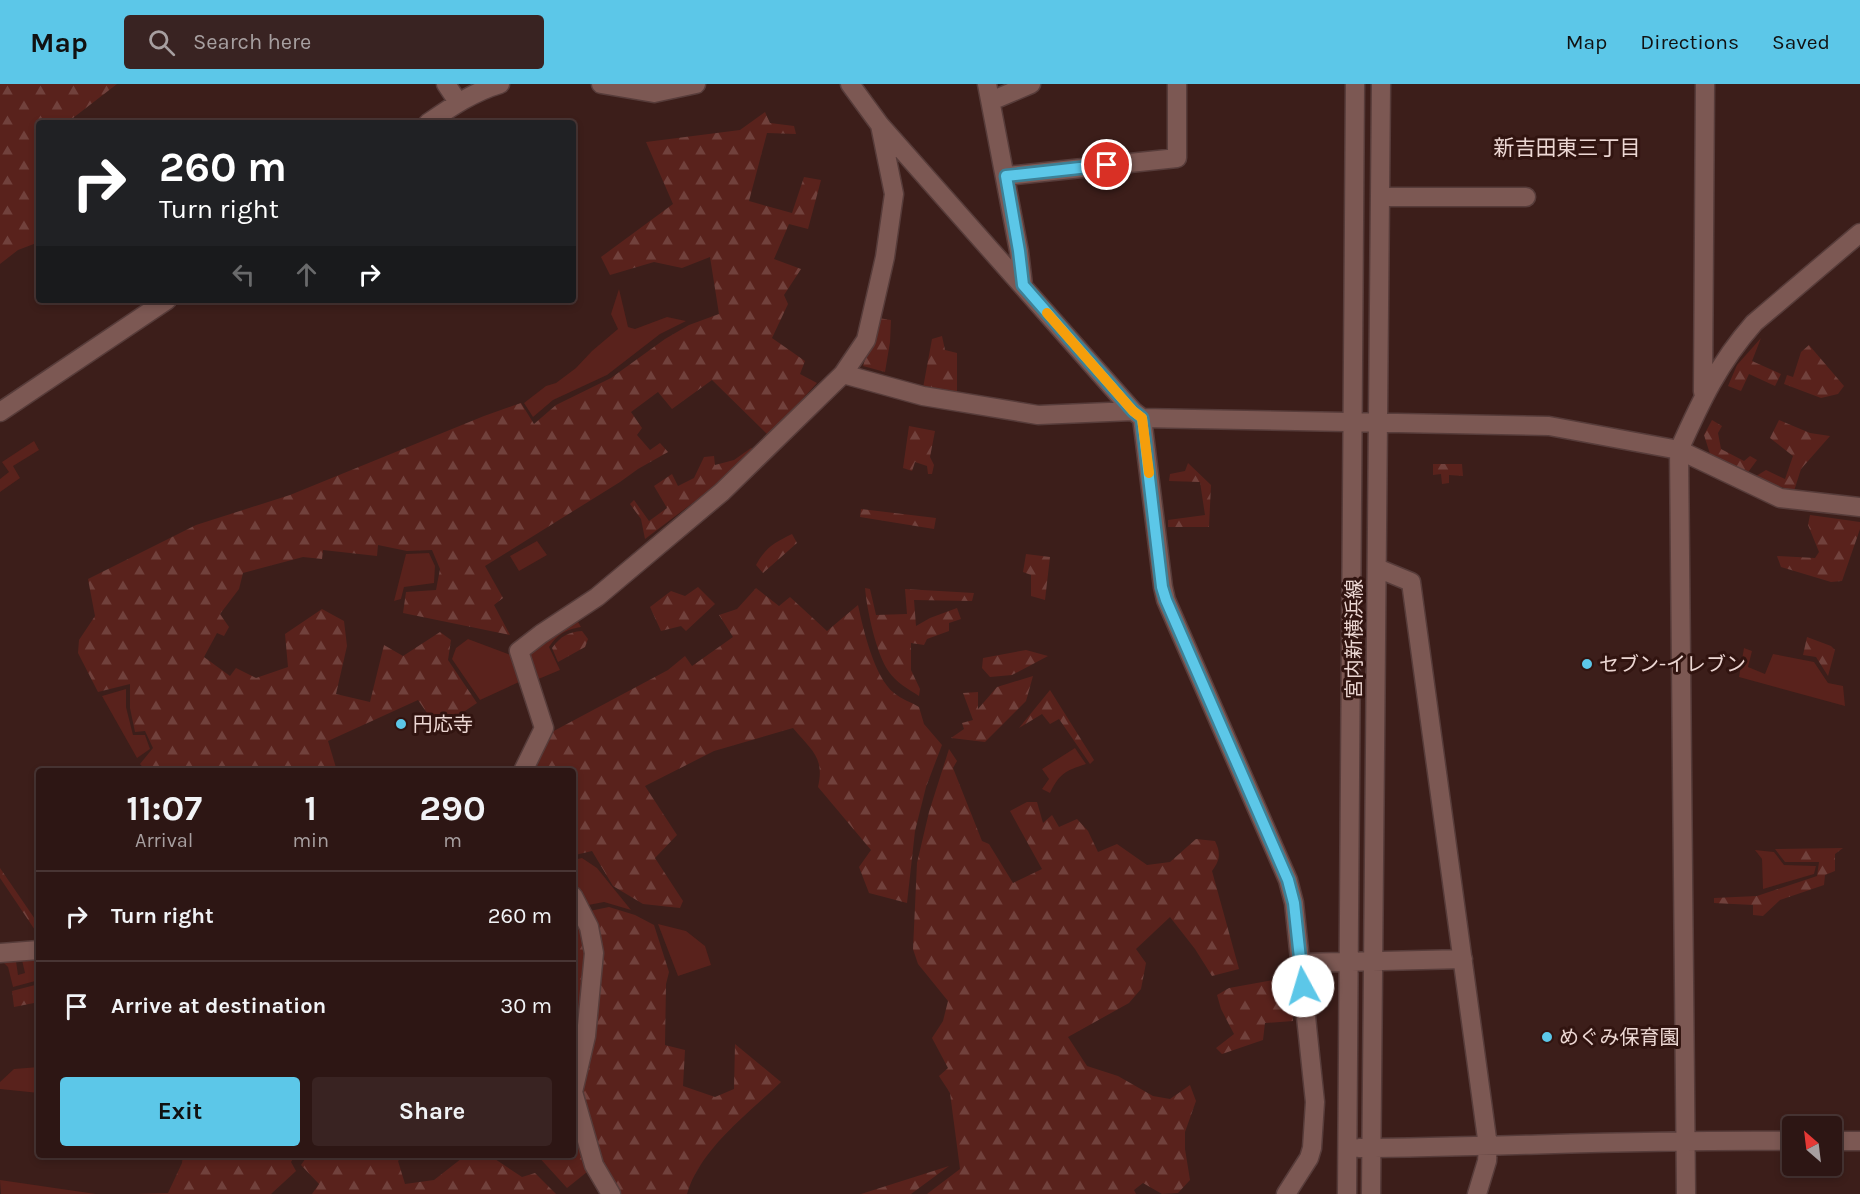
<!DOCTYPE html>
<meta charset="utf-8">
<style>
body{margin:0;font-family:Karla,"Noto Sans JP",sans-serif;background:#392322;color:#f1f3f6;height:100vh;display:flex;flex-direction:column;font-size:22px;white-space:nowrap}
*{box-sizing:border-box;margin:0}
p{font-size:20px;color:#a79fa0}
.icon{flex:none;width:33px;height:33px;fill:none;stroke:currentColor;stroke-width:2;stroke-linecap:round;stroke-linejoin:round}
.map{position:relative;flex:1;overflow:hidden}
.details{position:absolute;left:36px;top:684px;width:540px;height:390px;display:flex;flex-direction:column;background:#2d1614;border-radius:6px;box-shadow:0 3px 9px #0003,0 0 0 2px #483534}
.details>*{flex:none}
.top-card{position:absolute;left:36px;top:36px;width:540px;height:183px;border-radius:6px;box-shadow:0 3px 9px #0003,0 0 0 2px #483534;background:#202124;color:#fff;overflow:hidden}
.needle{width:39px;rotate:332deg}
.fabs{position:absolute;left:1782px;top:1032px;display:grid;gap:12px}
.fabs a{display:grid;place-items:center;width:60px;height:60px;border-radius:6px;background:#2d1614;box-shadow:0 3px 9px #0003,0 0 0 2px #483534;font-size:30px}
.pin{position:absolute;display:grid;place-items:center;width:51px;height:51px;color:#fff;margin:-26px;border:3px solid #fff;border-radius:50%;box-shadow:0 2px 6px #0007}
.me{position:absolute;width:66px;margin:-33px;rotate:354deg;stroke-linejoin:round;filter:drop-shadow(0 0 4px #0008)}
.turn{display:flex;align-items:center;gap:21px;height:126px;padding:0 24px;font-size:27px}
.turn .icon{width:78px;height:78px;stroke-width:2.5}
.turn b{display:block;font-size:42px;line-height:51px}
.lanes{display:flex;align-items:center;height:57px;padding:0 24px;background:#0003;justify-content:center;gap:30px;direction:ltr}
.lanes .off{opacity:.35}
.eta{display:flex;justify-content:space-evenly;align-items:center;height:102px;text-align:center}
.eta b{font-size:36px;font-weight:700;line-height:42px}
.primary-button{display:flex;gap:12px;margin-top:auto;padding:12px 24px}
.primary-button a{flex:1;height:69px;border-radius:6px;background:#5cc7e8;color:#111;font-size:24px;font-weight:700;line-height:69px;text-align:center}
.primary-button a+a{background:#392322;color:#f1f3f6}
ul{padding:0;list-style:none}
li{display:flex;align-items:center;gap:18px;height:90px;padding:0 24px;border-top:2px solid #483534}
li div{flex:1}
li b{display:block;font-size:22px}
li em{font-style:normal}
header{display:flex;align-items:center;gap:36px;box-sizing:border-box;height:84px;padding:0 30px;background:#5cc7e8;color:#111}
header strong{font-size:28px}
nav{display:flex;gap:33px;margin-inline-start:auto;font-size:21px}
.search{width:420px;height:54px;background:#392322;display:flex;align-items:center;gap:15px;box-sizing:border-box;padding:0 21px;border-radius:6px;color:#a79fa0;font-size:22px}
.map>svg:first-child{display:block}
.green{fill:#59221c}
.forest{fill:url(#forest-firs)}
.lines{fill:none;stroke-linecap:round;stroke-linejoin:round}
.minor-casing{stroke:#573c3a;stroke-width:21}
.minor{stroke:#7c5853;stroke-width:18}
.route-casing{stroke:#3c8197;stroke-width:15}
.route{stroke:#5cc7e8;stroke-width:10}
.slow{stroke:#f59e0b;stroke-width:10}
.poi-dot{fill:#5cc7e8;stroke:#311410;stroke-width:2}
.labels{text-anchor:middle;stroke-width:6;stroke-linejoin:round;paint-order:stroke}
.street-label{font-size:20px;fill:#ecd7d3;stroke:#311410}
.poi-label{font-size:20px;fill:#ecd7d3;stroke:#311410;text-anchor:start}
.neighbourhood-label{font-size:21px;fill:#ecd7d3;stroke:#311410}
</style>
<header>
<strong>Map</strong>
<div class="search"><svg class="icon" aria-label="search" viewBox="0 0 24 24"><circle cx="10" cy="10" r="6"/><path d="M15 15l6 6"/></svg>Search here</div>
<nav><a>Map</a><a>Directions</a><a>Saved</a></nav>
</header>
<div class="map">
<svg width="1860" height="1110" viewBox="0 0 1860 1110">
<defs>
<pattern id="forest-firs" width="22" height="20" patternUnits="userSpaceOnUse" patternTransform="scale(1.5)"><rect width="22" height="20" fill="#59221c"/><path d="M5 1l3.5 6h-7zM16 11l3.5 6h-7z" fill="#71413c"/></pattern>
</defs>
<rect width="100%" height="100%" fill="#3c1e1a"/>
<path class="green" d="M619 205 628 243 635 245 667 233 686 237 660 250 607 291 553 316 533 333 524 319 546 302 556 299 576 284 592 267 618 245 611 230Z
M34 357 39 366 13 382 20 394 0 408V395L9 388 2 378Z
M537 457 547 471 519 487 510 472Z
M429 469 435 482 434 499 404 503 401 515 394 517 406 470Z
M577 536 581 543C565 546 558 550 549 563L560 586 536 596 527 575 531 569Z
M468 555 511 571 519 598 480 616 452 575 456 564Z
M1744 564 1752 567 1748 583 1765 590 1773 570 1814 578 1828 599 1843 602 1845 622 1739 593Z
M126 605V623L133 651H145L150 665 137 674 102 612Z
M1075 664 1086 680C1065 687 1060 689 1050 709L1042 705 1049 695 1042 685Z
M1755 766 1774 768 1784 781 1816 782 1814 790 1763 805 1762 775Z
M582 774 597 784 631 826 604 818 573 824V776Z
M658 840 686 847 705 862 711 881 678 892Z
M39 874V896L13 903 8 883 0 875 16 877 18 891 25 889 22 876Z
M39 983V1009L0 1005V998L14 985Z
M0 1096 96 1110H1Z"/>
<path class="forest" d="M0 0H117L73 34 75 39H39V158L18 166 0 180Z
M765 28 770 39 794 42 796 50 767 49 749 117 792 129 804 93 821 96 808 145 789 140 774 175 801 185 784 211 788 220 772 254 805 277 800 290 817 299 769 352 712 296 672 325 658 308 631 328 642 344 637 351 650 366 660 359 668 368 638 385 620 398 485 482 503 514 494 521 510 551 403 529 406 508 436 506 440 485 432 466 407 467 378 461 377 472 323 466 322 475 303 473 243 489 239 505 220 530 229 543 224 552 217 549 204 573 230 592 236 584 256 594 288 583 285 550 322 525 344 537 347 562 336 610 370 618 384 561 403 572 440 548 451 556 448 576 477 619 438 645 418 616 328 657 337 687H146L140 680 153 664 145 647 135 648 130 624V600L98 608 78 569 79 556 95 532 88 495 196 441 290 411 484 332 521 319 534 340 556 321 611 294 665 255 689 241 719 230 710 173 682 184 654 178 610 191 601 173 673 120 646 58 740 46Z
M878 234 891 236 890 258 885 288 863 282Z
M942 252 945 266 957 269V308L923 304 932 255Z
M1761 254 1752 277 1781 290 1775 302 1749 290 1741 307 1728 302 1737 281Z
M1809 261 1844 302 1838 310 1821 314 1784 300 1787 291 1793 293 1801 268Z
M1712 336 1722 342 1718 349 1721 365 1744 377 1750 372 1757 376 1746 391 1710 370 1704 351Z
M1779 336 1810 349 1830 352 1801 385 1794 407 1753 394 1766 386 1785 395 1793 372 1770 354Z
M909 342 935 347 930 373 934 381 932 390H928L927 382 915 378 912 387 903 384Z
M751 364H761L735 387 645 455 641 435 630 420 634 416 649 437 667 424 654 402 672 390 678 402 694 394 704 373 714 372 715 381 734 376Z
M1188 379 1211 401 1209 443H1168V436L1205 431 1200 398 1169 397 1170 390 1185 387Z
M1433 380H1462L1463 392 1449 391V399L1442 400 1441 390 1433 391Z
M861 425 936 434 934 445 860 433Z
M1810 431 1860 438V445L1842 497 1831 498 1781 483 1777 472 1815 474 1819 468 1808 441Z
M792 450 797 459 763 489 756 481C766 463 774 459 792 450Z
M1026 470 1050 473 1045 516 1031 512V491L1023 488Z
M698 503 715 520 686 547 681 542 661 547 650 523 671 507 685 512Z
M756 504 779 522 790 513 827 547 858 521C863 544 874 593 894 609 901 615 911 618 919 623L924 640 942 661 926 703 915 747 907 819 869 809 859 783 871 766 818 703C825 673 811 666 793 644L714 667 645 702 677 751 655 774 683 817 680 824 643 820 613 802 592 767 575 771 573 769V687H531L550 649 668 586 685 572 692 582 733 553 719 531 737 525Z
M865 504 870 505 876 531 907 530 905 505 974 509 972 517 914 516 916 542 930 534 957 524 961 535 949 539V547L927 555 924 561 911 559V586L920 605 919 612C908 605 896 598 889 588 876 570 867 526 865 504Z
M582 547 588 555 585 563 558 578 552 564C561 552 568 548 582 547Z
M1807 553 1831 562 1835 566 1828 592 1816 573 1803 571Z
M1026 566 1048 572 1012 591 990 593 982 584 983 574Z
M1033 592 1026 617 985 658 951 654 964 645 962 639 973 636 963 609 978 608V625L997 603Z
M1050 606 1094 676 1090 680 1059 635 1050 640 1042 630 1019 644Z
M949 665 957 677 953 684 982 757 989 760 1013 799 1042 785 1010 727 1027 718H1037L1043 739 1052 731 1059 743 1077 735 1088 747 1098 768 1117 760 1147 781 1170 778 1196 755 1215 757C1221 769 1220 776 1212 787L1239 885 1212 892 1195 865 1170 833 1136 865 1146 879 1141 905 1129 919 1068 953 1087 982 1118 992 1153 1012 1170 1015 1190 1001 1196 1017 1185 1048V1065L1190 1096 1178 1109 1162 1110 1143 1099 1134 1106 1136 1110H927L960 1085 950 1009 939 992 948 984 932 954 943 937 948 917 918 880 913 865 917 779 929 728Z
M1843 764 1835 770V787L1825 791 1824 801 1780 816 1763 832 1753 831V821L1714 819V814L1757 812 1817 792 1819 778H1785L1775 765Z
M0 784 39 841V852L0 794Z
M609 823 635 831 654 841 669 888 666 900 665 961 685 966 683 1002 715 1013 734 1005 735 960 781 998C748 1030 700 1065 687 1110H599L600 1105 587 1088 567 1104 537 1071H573V832L575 830Z
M1290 893 1293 937 1265 939 1263 956 1222 970 1216 964 1234 950 1221 925 1217 911 1229 904Z
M39 900V918L14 923 12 907Z
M183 1071H295L291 1078 296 1087 271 1110H136L168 1109 182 1079Z
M308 1071H404L398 1077 405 1100 434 1096 466 1071H489L522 1093 535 1089 556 1110H312L319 1100 301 1081Z
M949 1082 911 1110H861Z"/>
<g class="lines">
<defs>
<path id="minor" d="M446 0 458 18
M601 0 654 9 696 0
M850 0 880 41 1133 327
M987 0 1019 167 1023 201
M991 17 1031 0
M428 39C451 23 473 8 500 0
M1006 92 1177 74V0
M1380 113H1526
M843 290 923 312 1038 331 1133 327 1142 334 1549 342 1679 366 1780 414 1860 423
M1703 308 1705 0
M0 328 167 216
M1142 334 1163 503 1166 516 1288 796 1294 819 1315 1018 1312 1064 1309 1074 1286 1110
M1377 484 1411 498 1488 1062 1487 1077 1477 1110
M523 687 544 644 519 567 541 550 597 513 722 408 843 290 866 256 885 173 894 110 880 41
M573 812 589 843 594 869 586 952 573 1008 594 1081 611 1110
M0 869 39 866
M1301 879 1463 875
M1832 1057H1860
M1359 1064C1504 1063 1648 1055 1792 1057
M1347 1110 1355 0
M1371 1110 1381 0
M1686 1110 1679 366C1701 317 1718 280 1754 239L1860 149"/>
</defs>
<use href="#minor" class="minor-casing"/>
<use href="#minor" class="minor"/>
</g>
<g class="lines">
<defs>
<path id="route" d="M1107 81 1006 92 1019 167 1023 201 1133 327 1142 334 1162 503 1166 516 1288 796 1294 819 1303 902"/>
</defs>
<use href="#route" class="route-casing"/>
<use href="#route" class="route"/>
<path class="slow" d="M1047 229 1133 327 1142 334 1149 389"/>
</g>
<g class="poi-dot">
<circle cx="1587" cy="580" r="6"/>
<circle cx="401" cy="640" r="6"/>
<circle cx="1547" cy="953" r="6"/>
</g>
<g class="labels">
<g class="street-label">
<text transform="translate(1354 555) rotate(-90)" y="7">宮内新横浜線</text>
</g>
<g class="poi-label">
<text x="1599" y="587">セブン-イレブン</text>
<text x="413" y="647">円応寺</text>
<text x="1559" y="960">めぐみ保育園</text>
</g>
<g class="neighbourhood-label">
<text x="1567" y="71">新吉田東三丁目</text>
</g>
</g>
</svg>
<div class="fabs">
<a><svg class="needle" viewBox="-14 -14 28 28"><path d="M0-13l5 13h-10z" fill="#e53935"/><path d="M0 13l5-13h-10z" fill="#a79fa0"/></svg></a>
</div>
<div class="pin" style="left:1107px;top:81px;background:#d93025"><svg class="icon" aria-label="arrive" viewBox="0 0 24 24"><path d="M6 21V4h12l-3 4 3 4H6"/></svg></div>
<svg class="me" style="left:1303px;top:902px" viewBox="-20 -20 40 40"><circle r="19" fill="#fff"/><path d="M0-13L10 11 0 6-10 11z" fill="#5cc7e8"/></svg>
<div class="top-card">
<div class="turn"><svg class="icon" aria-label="right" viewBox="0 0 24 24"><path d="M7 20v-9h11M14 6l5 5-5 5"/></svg><div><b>260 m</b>Turn right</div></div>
<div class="lanes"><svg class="icon off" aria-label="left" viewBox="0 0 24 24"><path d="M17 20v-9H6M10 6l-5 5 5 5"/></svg><svg class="icon off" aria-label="ahead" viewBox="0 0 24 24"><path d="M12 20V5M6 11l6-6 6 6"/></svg><svg class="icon" aria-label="right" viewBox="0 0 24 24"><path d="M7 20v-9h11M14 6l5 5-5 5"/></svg></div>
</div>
<section class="details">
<div class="eta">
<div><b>11:07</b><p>Arrival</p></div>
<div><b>1</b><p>min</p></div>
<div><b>290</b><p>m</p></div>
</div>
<ul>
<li><svg class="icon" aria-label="right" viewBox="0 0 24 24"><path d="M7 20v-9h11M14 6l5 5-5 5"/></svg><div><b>Turn right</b></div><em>260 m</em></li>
<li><svg class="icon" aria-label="arrive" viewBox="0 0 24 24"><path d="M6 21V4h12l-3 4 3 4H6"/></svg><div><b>Arrive at destination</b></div><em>30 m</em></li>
</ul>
<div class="primary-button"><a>Exit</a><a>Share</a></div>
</section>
</div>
